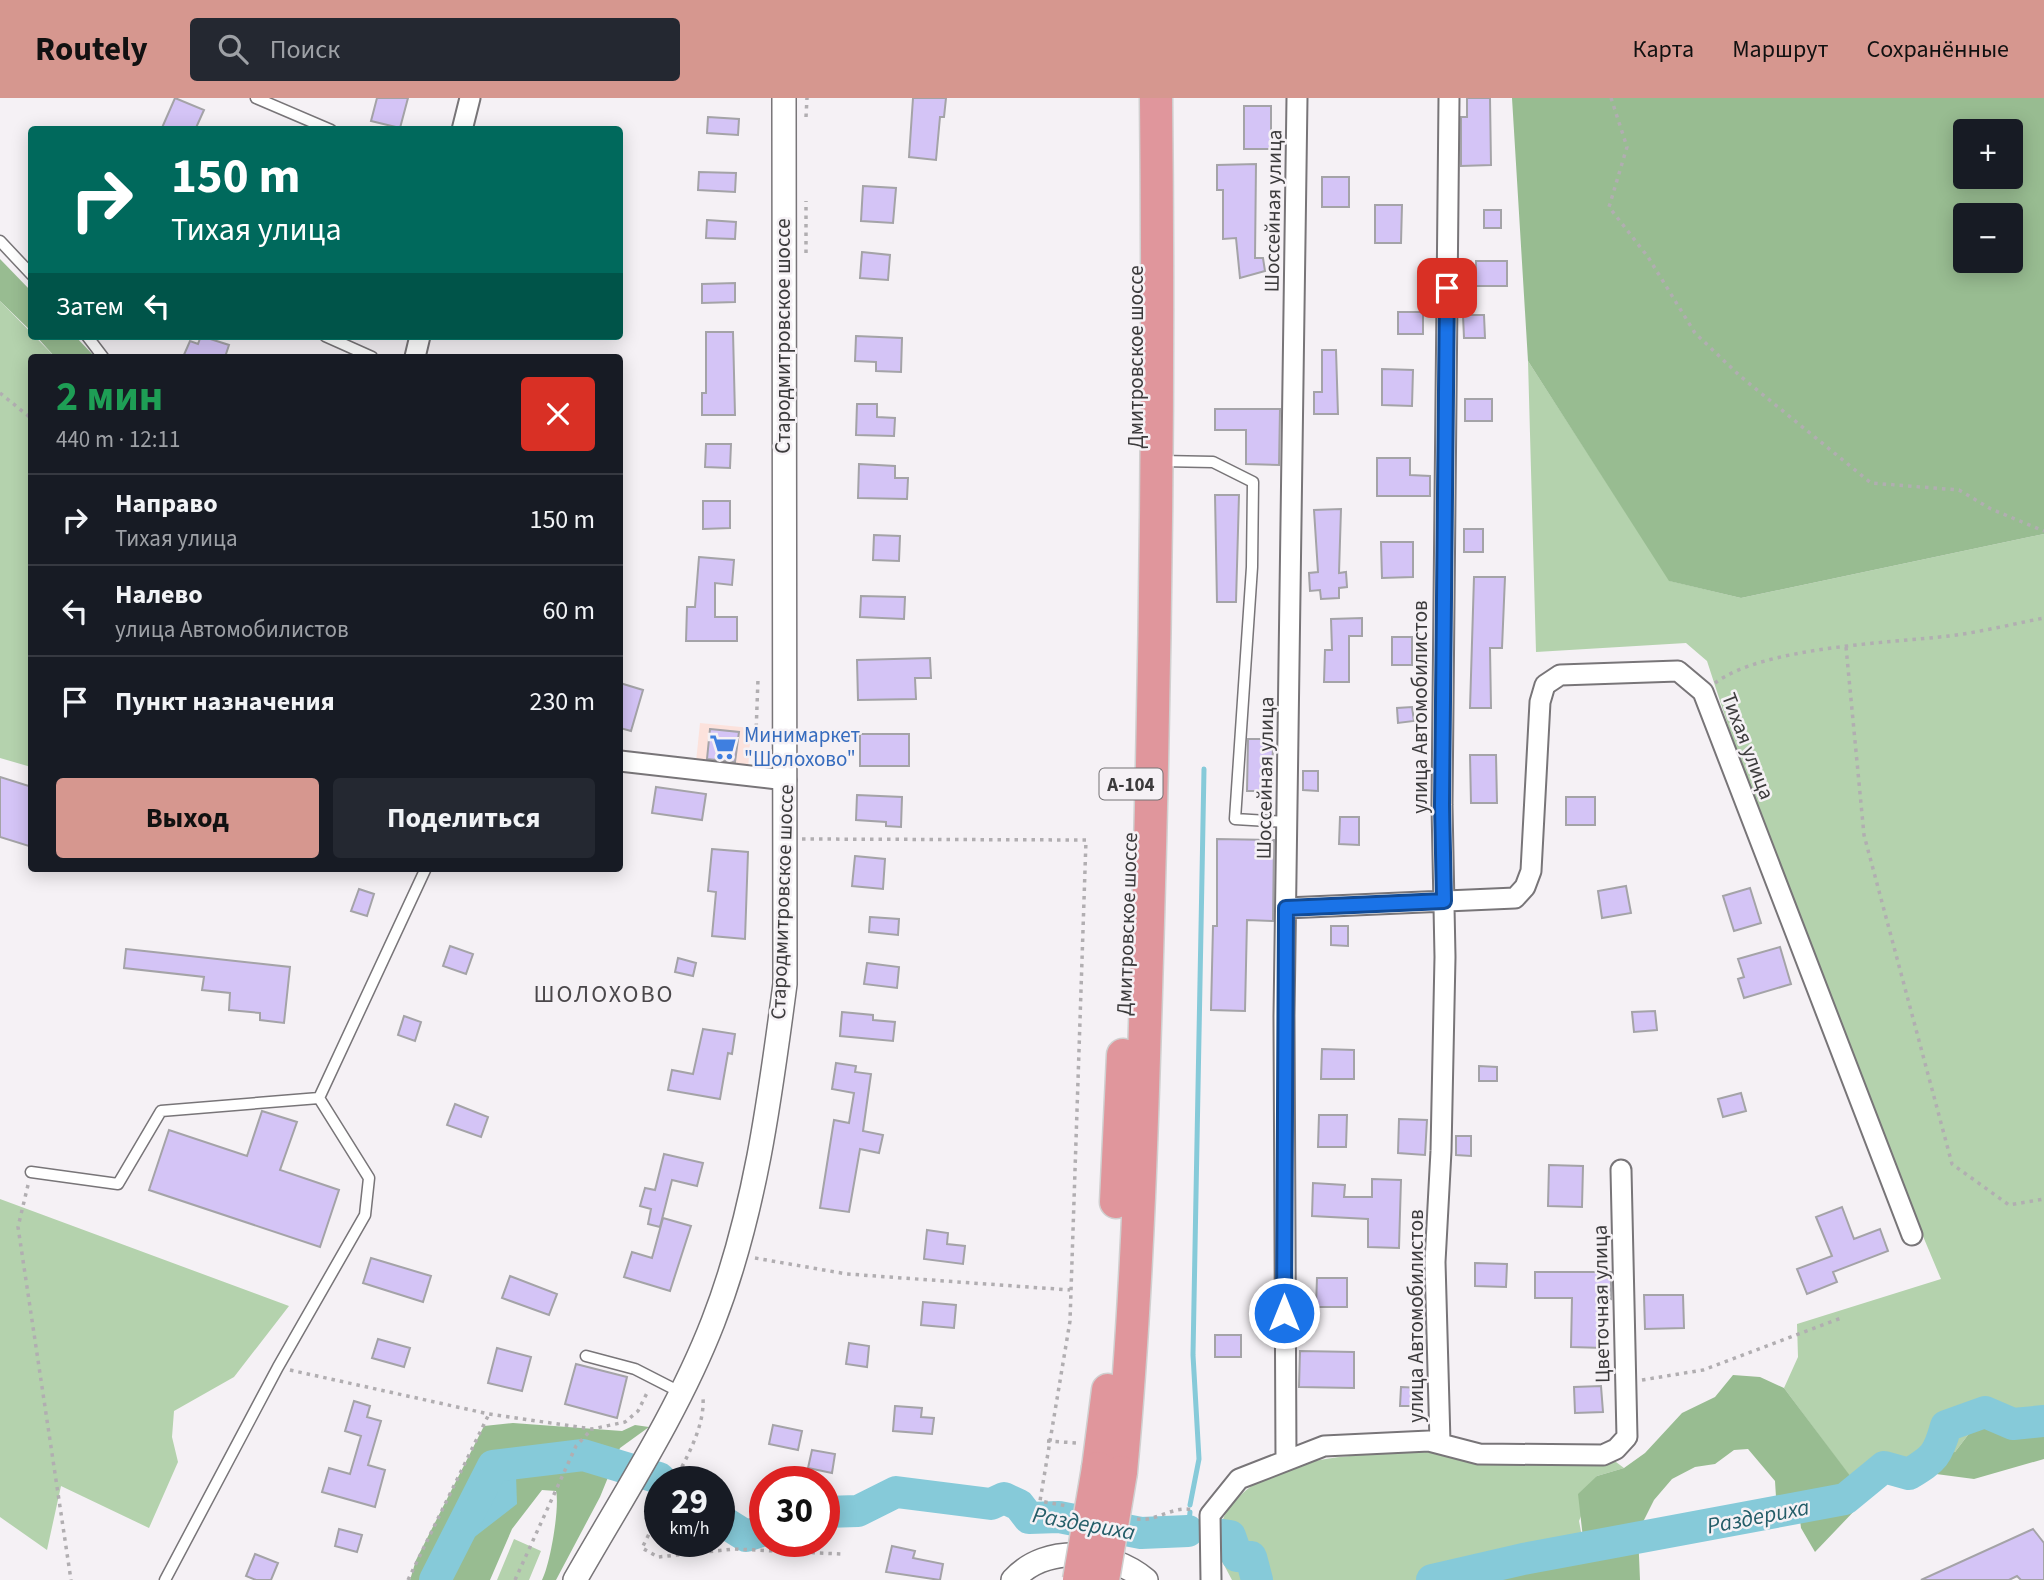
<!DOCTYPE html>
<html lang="ru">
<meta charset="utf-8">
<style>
body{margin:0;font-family:"Source Sans 3",sans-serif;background:#242831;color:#f1f3f6;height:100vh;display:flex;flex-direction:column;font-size:26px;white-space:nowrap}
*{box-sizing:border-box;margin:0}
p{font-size:23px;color:#9ea1a6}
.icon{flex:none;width:38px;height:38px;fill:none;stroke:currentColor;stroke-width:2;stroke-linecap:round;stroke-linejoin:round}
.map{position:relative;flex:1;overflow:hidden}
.sheet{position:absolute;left:28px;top:256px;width:595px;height:518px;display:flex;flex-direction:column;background:#171b24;border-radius:7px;box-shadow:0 4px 18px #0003}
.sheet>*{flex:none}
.hud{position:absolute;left:28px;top:28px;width:595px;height:214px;border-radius:7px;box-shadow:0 4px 18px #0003;background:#00695c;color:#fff;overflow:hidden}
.controls{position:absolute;left:1953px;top:21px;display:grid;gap:14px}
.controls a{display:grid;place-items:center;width:70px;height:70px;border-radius:7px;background:#171b24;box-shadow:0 4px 18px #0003;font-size:35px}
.speed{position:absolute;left:644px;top:1368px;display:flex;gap:14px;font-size:35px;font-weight:700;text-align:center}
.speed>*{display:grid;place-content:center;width:91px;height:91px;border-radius:50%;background:#171b24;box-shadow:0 4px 18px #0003;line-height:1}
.speed small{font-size:18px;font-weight:400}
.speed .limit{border:10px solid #d22;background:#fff;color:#111}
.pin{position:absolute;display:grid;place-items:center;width:60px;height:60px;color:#fff;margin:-30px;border-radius:14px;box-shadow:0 4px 10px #0006}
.me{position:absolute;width:77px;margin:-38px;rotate:0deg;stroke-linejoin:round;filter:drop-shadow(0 0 5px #0008)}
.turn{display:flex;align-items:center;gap:24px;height:147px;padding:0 28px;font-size:32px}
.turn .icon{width:91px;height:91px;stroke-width:2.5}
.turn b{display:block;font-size:49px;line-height:60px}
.then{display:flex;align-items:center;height:66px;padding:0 28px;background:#0003;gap:14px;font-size:26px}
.round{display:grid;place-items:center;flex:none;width:74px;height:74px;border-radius:7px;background:#242831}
.head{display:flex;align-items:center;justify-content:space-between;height:119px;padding:0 28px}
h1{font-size:42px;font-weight:700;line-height:52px;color:#1e9e55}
.action{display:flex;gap:14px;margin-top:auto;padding:14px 28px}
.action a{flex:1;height:80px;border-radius:7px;background:#d6978f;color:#111;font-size:28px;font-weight:700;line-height:80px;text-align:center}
.action a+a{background:#242831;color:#f1f3f6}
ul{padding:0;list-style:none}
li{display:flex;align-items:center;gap:21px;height:91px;padding:0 28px;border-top:2px solid #363941}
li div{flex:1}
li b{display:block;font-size:26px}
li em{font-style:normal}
header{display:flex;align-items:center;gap:42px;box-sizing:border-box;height:98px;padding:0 35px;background:#d6978f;color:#111}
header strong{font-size:33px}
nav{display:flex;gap:38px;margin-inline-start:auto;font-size:24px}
.search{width:490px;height:63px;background:#242831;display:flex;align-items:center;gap:18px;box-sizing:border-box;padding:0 24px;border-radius:7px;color:#9ea1a6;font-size:26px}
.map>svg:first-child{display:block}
.commercial{fill:#fce2dc}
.green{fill:#b4d2ad}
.forest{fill:#98bc91;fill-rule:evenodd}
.water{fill:#86cad9}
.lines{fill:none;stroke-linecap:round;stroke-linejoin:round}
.stream{stroke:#86cad9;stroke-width:5}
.river{stroke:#86cad9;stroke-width:32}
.building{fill:#d4c4f6;stroke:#a4a3a7;stroke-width:2}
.service-casing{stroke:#787578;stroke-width:13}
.minor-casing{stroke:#787578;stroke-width:23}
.tertiary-casing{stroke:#787578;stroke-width:26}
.trunk-casing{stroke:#d0d0d0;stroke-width:35}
.path{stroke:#b1aeb1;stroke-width:3.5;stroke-dasharray:3.5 5;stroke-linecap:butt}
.service{stroke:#fff;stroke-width:10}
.minor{stroke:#fff;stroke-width:19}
.tertiary{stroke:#fff;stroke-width:23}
.trunk{stroke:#e0969c;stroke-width:32}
.trunk-bridge-casing{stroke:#d0d0d0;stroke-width:35;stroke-linecap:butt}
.trunk-bridge{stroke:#e0969c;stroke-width:32}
.route-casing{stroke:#114b97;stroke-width:18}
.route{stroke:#1a73e8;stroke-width:12}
.labels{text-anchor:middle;stroke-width:5;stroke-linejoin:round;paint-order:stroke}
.shield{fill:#f5f1f5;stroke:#747274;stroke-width:2}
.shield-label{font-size:19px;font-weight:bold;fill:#3c3b3c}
.street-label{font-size:21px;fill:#3c3b3c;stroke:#f5f1f5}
.shop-label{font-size:21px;fill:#366cbe;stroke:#f5f1f5;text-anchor:start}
.water-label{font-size:23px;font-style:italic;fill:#245d68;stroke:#f5f1f5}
.quarter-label{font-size:24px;letter-spacing:2px;fill:#4a474a;stroke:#f5f1f5}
</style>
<header>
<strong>Routely</strong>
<div class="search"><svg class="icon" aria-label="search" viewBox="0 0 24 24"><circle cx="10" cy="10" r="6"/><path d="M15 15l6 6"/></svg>Поиск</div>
<nav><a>Карта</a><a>Маршрут</a><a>Сохранённые</a></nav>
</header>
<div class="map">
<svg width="2044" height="1482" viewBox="0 0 2044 1482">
<rect width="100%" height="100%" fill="#f5f1f5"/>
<path class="commercial" d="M700 625 751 630 748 671 696 664Z"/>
<path class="green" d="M0 203 55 259H32L31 669 0 660Z
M1528 263 1670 483 1741 500 2044 436V1326H1998L1971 1333 1955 1354C1928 1356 1904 1363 1878 1360L1851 1380 1784 1290 1798 1259 1797 1226 1941 1181C1855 978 1774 773 1707 563L1686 545 1536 554Z
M0 1101 289 1208 234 1279 174 1313 172 1339 178 1364 149 1430 61 1388 47 1452 0 1419Z
M1426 1353 1497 1362 1612 1361 1624 1370 1597 1378 1579 1423 1584 1449 1558 1459 1533 1475 1506 1472 1483 1482H1232L1216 1452C1219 1441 1220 1424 1226 1415 1266 1353 1361 1358 1426 1353Z
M514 1441 541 1453 529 1482H497Z"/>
<path class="forest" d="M1512 0H2044V436L1741 500 1669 483 1528 263ZM1965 33H2011V79H1965ZM1965 117H2011V163H1965Z
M0 161 31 193V233L0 203Z
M36 238H75L95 259H55Z
M1733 1277 1760 1279 1784 1290 1851 1379 1878 1360C1904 1363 1928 1356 1955 1354L1971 1333 1997 1326H2044V1361L1974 1381 1936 1376 1879 1387 1815 1454 1801 1430 1797 1397 1776 1399 1775 1383 1748 1351 1734 1352 1715 1366 1695 1369 1672 1381 1654 1402 1638 1434 1640 1482H1483L1506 1472 1533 1475 1558 1459 1584 1449 1578 1396 1597 1378 1624 1370 1645 1355 1682 1315 1715 1299Z
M513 1325 622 1333 635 1327 649 1329 620 1350 600 1399 556 1482H542C550 1467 560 1409 556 1393L542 1392 512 1431 490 1482H410L416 1462 484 1328Z"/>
<path class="water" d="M507 1364 516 1377 517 1406 459 1451H441L451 1417 484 1368Z"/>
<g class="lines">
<path class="stream" d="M1190 1407 1199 1361 1193 1257 1204 671
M1188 1433 1190 1414"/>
<path class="river" d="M824 1414 858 1413 896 1394 991 1406 1004 1400 1019 1407 1029 1420 1059 1419 1141 1435 1188 1433
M719 1421 746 1438 765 1432
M1216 1436 1230 1438 1237 1458 1251 1459 1257 1482
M435 1482 493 1368 583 1357 659 1380 663 1384
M1432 1482 1523 1461 1845 1401 1884 1369 1909 1376C1934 1361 1938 1357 1946 1328L1985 1314 2013 1326 2044 1323"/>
</g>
<path class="building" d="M175 0 204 12 195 32H161Z
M377 0H408L400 30 371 23Z
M913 0H946L944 19H940L936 62 909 59Z
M1467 0H1490L1491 67 1461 68V19H1467Z
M1244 8H1271V51H1244Z
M708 19 739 21 738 37 707 35Z
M1256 66 1255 160H1263L1265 173 1240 180 1236 140 1223 141V92H1217V67Z
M699 74 736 75 735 94 698 92Z
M1322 79H1349V109H1322Z
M863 88 896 90 893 125 861 123Z
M1375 107H1402L1401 145H1375Z
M1484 112H1501V130H1484Z
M707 122 736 124 735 141 706 140Z
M862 154 890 157 888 182 860 180Z
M1476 163H1507V188H1476Z
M735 185V204L702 205V186Z
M1398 214H1423V236H1398Z
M1463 217H1484L1485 240H1464Z
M706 234H733L735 317H702V295H706Z
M201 238 229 247 225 259H183L190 243 198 246Z
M856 238 902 240 901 274 876 273V264L855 263Z
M1322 252H1336L1338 316H1314V294H1322Z
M1382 271 1413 272 1412 308 1382 307Z
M1465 301H1492V323H1465Z
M857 306H877V319L895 320 894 338 856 337Z
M1215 311H1280L1279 367 1246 366V332H1215Z
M706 346H731L730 370 705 369Z
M1377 360H1410V377L1430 378V398H1377Z
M859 366 895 368V380H908L907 401 858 400Z
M1215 397H1239L1236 504H1217Z
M703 403H730V430L703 431Z
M1341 411 1339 475 1346 474 1347 489 1339 490V500L1321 501 1320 492 1310 493 1309 475 1318 474 1314 412Z
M1464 431H1483V454H1464Z
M874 437 900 438 899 463 873 462Z
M1381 444H1413V479L1382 480Z
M699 459 734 462 732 487 715 485V519H737V543H686L687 509H695Z
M1474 479H1505L1502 550H1490L1491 610H1470Z
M861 498 905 499 904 521 860 519Z
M1362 520V538H1349V584H1324L1325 552H1332L1331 521Z
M1392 539H1412V567H1392Z
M930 560 931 580H915L916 601 858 602 857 562Z
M620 585 643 592 631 633 620 630Z
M1412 609 1414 623 1398 625 1397 610Z
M710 631 739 634 735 664 707 661Z
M860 636H909V668H860Z
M1248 641H1273L1272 693H1247Z
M1470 657H1496L1497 705H1471Z
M1303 673H1318V693L1303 692Z
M0 679 32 689V749L0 739Z
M656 689 706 696 702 722 652 715Z
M857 697 902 699 901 729 886 728V724L856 722Z
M1566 699H1595V727H1566Z
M1340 719H1359V747L1339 746Z
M1217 741 1274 742 1273 823 1247 822 1245 913 1211 912 1213 828H1217Z
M712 751 748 754 745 841 712 838 716 794 708 793Z
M855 758 885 761 883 791 852 788Z
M1626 788 1631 815 1602 820 1598 793Z
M1750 790 1761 825 1734 833 1723 798Z
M359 791 374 796 367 818 351 813Z
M870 819 899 821 898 837 869 834Z
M1331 828H1348V848L1331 847Z
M450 848 473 856 466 876 443 868Z
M1780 849 1791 886 1744 900 1738 881 1744 879 1738 861Z
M126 851 290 869 284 925 260 922V915L229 912 230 895 202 892 204 879 124 870Z
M678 860 696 865 693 878 675 874Z
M867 865 899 869 897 890 864 886Z
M1655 913 1657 932 1634 934 1632 914Z
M842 914 873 917V922L895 924 893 943 840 938Z
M404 918 421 924 415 943 398 937Z
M703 931 735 936 732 956 728 955 720 1001 668 992 672 972 693 976Z
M1322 951 1354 952V981H1321Z
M836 965 856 968 855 974 871 976 863 1033 883 1037 879 1055 860 1051 849 1114 820 1110 834 1022 849 1025 854 995 832 991Z
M1479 968 1497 969V983H1479Z
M1741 995 1746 1013 1723 1019 1718 1001Z
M455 1006 488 1019 481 1039 447 1027Z
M262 1013 297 1024 280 1072 339 1092 320 1149 149 1092 169 1032 247 1058Z
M1319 1017H1347L1346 1049H1318Z
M1399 1021 1427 1022 1425 1057 1398 1055Z
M1456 1038H1471V1058L1456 1057Z
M664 1056 703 1065 697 1088 672 1082 660 1129 648 1126 651 1111 640 1108 645 1090 655 1092Z
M1549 1067 1583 1068 1582 1109 1548 1108Z
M1372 1081 1401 1082 1399 1150 1368 1149V1121L1312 1118 1313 1085 1345 1087 1344 1099H1372Z
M1842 1109 1854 1141 1880 1131 1888 1153 1833 1174 1837 1184 1807 1196 1797 1171 1832 1158 1816 1119Z
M663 1120 691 1128 670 1193 624 1179 632 1154 652 1160Z
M927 1132 948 1135 947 1146 965 1148 963 1166 924 1161Z
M371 1160 431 1178 423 1204 363 1185Z
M1475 1165 1507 1166 1506 1189 1475 1188Z
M1535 1174H1611V1201L1605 1200 1604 1250 1571 1249 1572 1200H1535Z
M510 1178 557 1196 549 1217 502 1200Z
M1317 1180H1347V1209H1316Z
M1644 1197H1683L1684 1230 1645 1231Z
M923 1204 956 1207 954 1230 921 1227Z
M1215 1237H1241V1259H1215Z
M378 1241 410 1250 404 1269 372 1260Z
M849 1245 869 1248 867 1269 846 1266Z
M497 1250 531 1259 522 1293 488 1285Z
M1300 1253 1354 1254V1290L1299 1289Z
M576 1266 627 1279 617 1320 565 1306Z
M1601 1288 1603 1314 1575 1315 1574 1289Z
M1401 1289 1421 1290V1308H1400Z
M354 1303 370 1308 367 1319 381 1323 368 1367 385 1372 375 1409 322 1394 329 1370 350 1376 361 1338 345 1333Z
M895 1308 922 1310 921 1319 934 1320 932 1336 893 1333Z
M773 1327 802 1333 798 1352 769 1346Z
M812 1352 835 1356 832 1375 808 1370Z
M339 1431 362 1437 357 1454 335 1448Z
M2033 1431 2044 1445V1482H2021L2017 1478 2009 1482H1921Z
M892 1448 915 1453 913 1460 943 1466 940 1482 886 1474Z
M255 1456 278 1465 271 1482H256L246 1478Z"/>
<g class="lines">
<defs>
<path id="service" d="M256 0 331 32
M0 143 32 177
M87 238 103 259
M325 238 372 259
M1161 363 1213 364 1253 384 1252 469 1235 721 1286 724
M31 1074 118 1086 161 1013 319 1000 426 770
M586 1258 635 1271 680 1294
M165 1482 278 1269 365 1117 369 1080 319 1000"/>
<path id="minor" d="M462 32 470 0
M415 259 420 238
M620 663 786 682
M1286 810 1515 800 1525 789 1531 773 1540 604 1545 587 1560 577 1678 573 1703 594 1912 1137
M1440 1344 1435 1164 1441 1053 1445 859 1442 707 1449 0
M1286 1361 1284 918 1297 0
M1211 1482 1210 1417 1239 1381 1324 1348 1429 1343 1479 1356 1603 1357 1616 1351 1627 1339 1621 1072"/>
<path id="tertiary" d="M575 1482C623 1398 678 1314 713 1224 755 1116 770 1000 785 886L784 0
M1013 1482C1046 1445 1110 1452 1146 1482"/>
<path id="trunk" d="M1116 1104 1123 957
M1098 1370 1108 1292
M1121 1374C1138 1191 1143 1006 1148 822 1156 548 1159 274 1156 0"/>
</defs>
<use href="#service" class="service-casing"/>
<use href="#minor" class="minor-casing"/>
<use href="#tertiary" class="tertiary-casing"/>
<use href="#trunk" class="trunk-casing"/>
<path class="path" d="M1611 0 1627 49 1609 109 1648 159 1695 235 1740 278 1871 385 1959 392 1991 411 2044 433
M806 19 807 0
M806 155V103
M0 295 32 321
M1846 549 1864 737 1952 1066 2009 1107 2044 1101
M1715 585C1763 549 1888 545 1949 538 1981 534 2013 526 2044 520
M755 663 758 581
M802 741 1086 742 1070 1223 1040 1403 1067 1408
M28 1087 18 1129 71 1482
M755 1160 847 1176 1070 1192
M290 1272 489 1316 592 1331 625 1324 638 1313 648 1293
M1642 1282 1703 1272 1844 1219
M1047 1343 1077 1345
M674 1384C687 1359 705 1328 703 1299
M660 1414 642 1450 658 1459 734 1451 841 1456
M1137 1421C1157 1424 1173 1407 1193 1412
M408 1482 489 1316
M515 1482 576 1348 592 1331"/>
<use href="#service" class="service"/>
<use href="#minor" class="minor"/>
<use href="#tertiary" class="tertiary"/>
<use href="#trunk" class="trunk"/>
<defs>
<path id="trunk-bridge" d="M1079 1482 1098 1370
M1103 1482 1121 1374"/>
</defs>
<use href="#trunk-bridge" class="trunk-bridge-casing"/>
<use href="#trunk-bridge" class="trunk-bridge"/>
</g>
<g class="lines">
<defs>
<path id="route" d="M1284 1215 1286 810 1444 803 1442 707 1447 190"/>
</defs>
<use href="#route" class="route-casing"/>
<use href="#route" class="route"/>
</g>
<defs>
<symbol id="supermarket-bare" viewBox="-9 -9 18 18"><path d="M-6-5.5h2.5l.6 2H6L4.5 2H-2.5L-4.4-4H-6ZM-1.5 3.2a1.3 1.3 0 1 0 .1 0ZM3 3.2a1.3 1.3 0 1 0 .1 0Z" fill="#3f7fe0" stroke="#f5f1f5" stroke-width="2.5" paint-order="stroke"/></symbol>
</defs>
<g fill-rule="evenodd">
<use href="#supermarket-bare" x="704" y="630" width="38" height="38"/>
</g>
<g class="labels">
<rect class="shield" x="1099.5" y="670.5" width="63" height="31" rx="5"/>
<g class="shield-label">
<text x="1131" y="693">А-104</text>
</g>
<g class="street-label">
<text transform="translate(1273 113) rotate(-89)" y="7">Шоссейная улица</text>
<text transform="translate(783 238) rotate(-90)" y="7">Стародмитровское шоссе</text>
<text transform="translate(1136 259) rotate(-90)" y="7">Дмитровское шоссе</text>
<text transform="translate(1420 609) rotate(-90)" y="7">улица Автомобилистов</text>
<text transform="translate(1748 648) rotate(69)" y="7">Тихая улица</text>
<text transform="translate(1265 680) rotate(-89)" y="7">Шоссейная улица</text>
<text transform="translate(782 804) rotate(-88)" y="7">Стародмитровское шоссе</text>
<text transform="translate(1127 826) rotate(-88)" y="7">Дмитровское шоссе</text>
<text transform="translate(1601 1206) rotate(-91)" y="7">Цветочная улица</text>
<text transform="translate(1416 1218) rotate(-90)" y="7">улица Автомобилистов</text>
</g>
<g class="shop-label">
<text x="744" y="644">Минимаркет<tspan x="744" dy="24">"Шолохово"</tspan></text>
</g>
<g class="water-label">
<text transform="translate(1758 1418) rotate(-11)" y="8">Раздериха</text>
<text transform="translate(1084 1425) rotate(10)" y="8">Раздериха</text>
</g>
<g class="quarter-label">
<text x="604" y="904">ШОЛОХОВО</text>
</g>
</g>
</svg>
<div class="controls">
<a>+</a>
<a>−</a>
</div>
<div class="speed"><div>29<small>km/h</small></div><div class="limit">30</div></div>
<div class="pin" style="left:1447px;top:190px;background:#d93025"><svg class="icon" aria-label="arrive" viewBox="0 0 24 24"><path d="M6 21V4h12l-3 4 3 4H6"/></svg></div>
<svg class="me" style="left:1284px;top:1215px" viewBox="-20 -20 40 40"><circle r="17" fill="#1a73e8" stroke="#fff" stroke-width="3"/><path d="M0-11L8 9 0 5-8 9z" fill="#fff"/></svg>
<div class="hud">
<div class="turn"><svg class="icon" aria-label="right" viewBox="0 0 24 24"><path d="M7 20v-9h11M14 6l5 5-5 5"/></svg><div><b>150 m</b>Тихая улица</div></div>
<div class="then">Затем<svg class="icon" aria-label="left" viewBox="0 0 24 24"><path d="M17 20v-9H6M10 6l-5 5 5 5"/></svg></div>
</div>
<section class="sheet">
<div class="head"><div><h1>2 мин</h1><p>440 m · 12:11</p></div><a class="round" style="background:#d93025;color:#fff"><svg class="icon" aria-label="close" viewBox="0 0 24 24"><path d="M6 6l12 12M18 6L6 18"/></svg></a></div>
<ul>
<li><svg class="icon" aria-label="right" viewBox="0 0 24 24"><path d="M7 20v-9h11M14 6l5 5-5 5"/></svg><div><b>Направо</b><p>Тихая улица</p></div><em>150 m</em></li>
<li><svg class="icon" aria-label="left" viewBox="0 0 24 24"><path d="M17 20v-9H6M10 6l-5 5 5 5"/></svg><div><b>Налево</b><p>улица Автомобилистов</p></div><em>60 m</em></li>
<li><svg class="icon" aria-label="arrive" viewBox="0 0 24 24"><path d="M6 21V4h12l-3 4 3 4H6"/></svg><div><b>Пункт назначения</b></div><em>230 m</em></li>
</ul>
<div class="action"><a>Выход</a><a>Поделиться</a></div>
</section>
</div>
